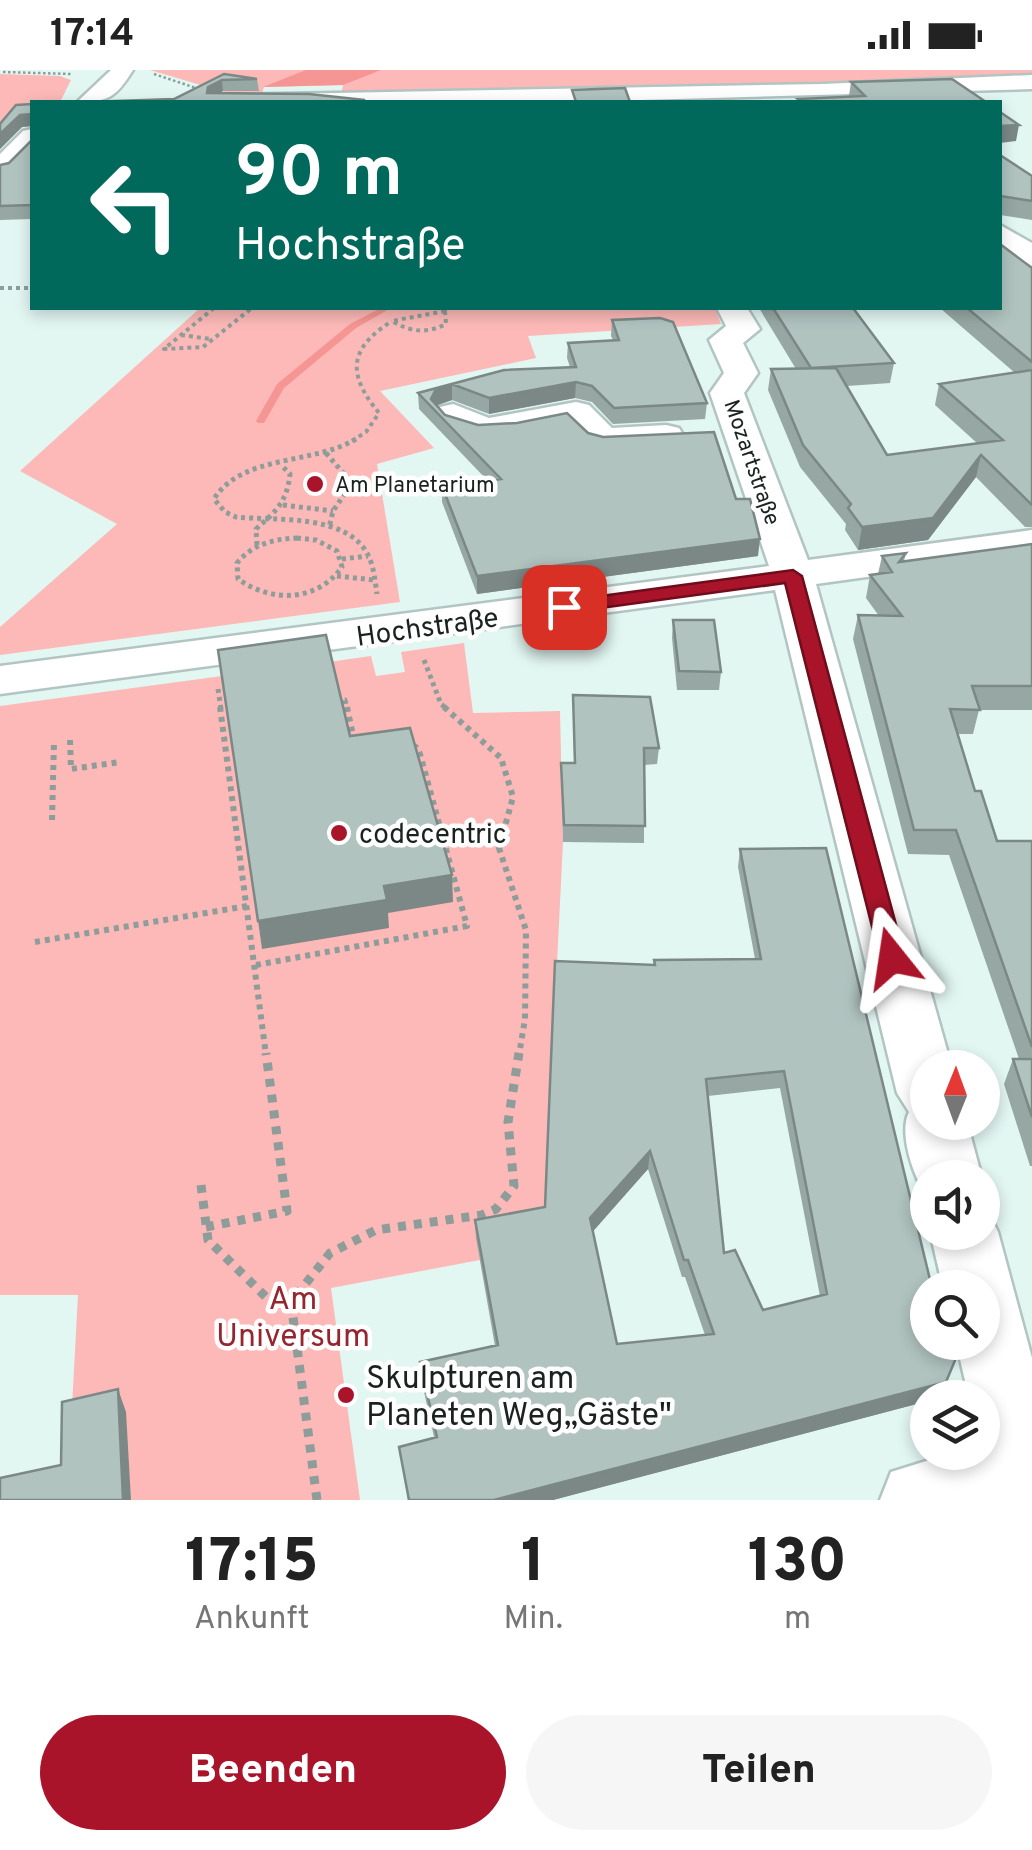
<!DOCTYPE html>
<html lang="de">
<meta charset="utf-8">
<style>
body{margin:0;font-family:Overpass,sans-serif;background:#f6f6f6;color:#222;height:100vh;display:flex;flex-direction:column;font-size:38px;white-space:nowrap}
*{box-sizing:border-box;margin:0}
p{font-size:32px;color:#767676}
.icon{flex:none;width:55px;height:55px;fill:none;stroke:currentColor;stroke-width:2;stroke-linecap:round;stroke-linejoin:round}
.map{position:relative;height:1430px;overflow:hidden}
.panel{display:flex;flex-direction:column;background:#fff;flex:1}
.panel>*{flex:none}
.guide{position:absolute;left:30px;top:30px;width:972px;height:210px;border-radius:0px;box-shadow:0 5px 15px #0003;background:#00695c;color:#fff;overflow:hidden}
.needle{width:65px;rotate:1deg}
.buttons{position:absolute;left:910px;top:980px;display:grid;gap:20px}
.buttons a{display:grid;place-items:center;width:90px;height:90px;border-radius:50%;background:#fff;box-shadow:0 5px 15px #0003;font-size:50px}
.pin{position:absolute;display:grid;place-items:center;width:85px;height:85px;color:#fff;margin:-42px;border-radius:20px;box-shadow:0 5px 15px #0006}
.me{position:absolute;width:110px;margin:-55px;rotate:345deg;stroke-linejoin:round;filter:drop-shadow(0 0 8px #0008)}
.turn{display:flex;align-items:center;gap:35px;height:210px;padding:0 40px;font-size:45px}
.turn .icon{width:130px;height:130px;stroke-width:2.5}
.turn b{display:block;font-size:70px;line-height:85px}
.eta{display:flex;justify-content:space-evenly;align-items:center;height:170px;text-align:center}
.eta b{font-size:60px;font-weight:800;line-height:70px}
.primary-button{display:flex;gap:20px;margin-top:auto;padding:20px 40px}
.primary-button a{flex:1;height:115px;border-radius:60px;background:#aa142b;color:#fff;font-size:40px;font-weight:800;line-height:115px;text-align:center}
.primary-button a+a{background:#f6f6f6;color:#222}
.status{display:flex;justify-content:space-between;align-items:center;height:70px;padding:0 50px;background:#fff;direction:ltr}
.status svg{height:28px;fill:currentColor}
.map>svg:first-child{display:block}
.green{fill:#fcb9b7}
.water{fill:#f69694}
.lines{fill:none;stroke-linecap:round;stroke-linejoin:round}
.stream{fill:#f69694;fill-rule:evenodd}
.minor-casing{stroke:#b2c5c2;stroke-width:5}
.path-far4{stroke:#8e9d9a;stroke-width:2.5;stroke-dasharray:2.5 2.5;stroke-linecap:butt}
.path-far3{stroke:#8e9d9a;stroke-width:4;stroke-dasharray:4 4;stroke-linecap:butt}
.path-far2{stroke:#8e9d9a;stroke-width:5;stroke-dasharray:4 4;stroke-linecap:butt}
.path-far1{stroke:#8e9d9a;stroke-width:6;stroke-dasharray:5 5;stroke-linecap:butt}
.path{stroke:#8e9d9a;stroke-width:9;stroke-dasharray:8 8;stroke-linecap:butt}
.minor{fill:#fff;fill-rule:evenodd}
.wall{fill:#97a8a4;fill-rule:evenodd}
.shaded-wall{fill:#7b8886}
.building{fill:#b0c3bf;stroke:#7b8886;stroke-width:2.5;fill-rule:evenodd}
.route{fill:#aa142b;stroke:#6e0d1c;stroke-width:2.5}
.poi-dot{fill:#aa142b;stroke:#fefefe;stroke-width:4}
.labels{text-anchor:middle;stroke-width:9;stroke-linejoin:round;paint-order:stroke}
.far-street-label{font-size:22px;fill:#1a2220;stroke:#fefefe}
.far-poi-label{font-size:22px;fill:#1a2220;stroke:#fefefe;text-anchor:start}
.street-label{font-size:28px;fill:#1a2220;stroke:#fefefe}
.poi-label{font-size:28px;fill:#1a2220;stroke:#fefefe;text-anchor:start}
.near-park-label{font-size:32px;fill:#95262f;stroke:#fefefe}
.near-poi-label{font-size:32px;fill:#1a2220;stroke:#fefefe;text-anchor:start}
</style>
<div class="status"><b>17:14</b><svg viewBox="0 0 49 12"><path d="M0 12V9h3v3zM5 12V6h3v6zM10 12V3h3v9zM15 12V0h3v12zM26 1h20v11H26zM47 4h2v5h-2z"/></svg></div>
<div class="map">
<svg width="1032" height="1430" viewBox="0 0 1032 1430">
<rect width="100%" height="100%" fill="#e2f6f2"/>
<path class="green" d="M150 0H1032V7L341 26 343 15 264 17 261 27H241Z
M0 4 60 6 71 10 60 32H32V50L10 64 0 76Z
M200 238H715L721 254 528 266 536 288 380 321 434 378 377 394 400 532 0 585V557L117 454 20 401Z
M464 573 473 643 560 641 563 772 544 1155 477 1168 480 1190 331 1218 360 1430H131L71 1355 78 1225H0V636L222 606 262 878 353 693 329 592 371 586 376 606 405 602 401 582Z"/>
<path class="water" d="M306 0H381L343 15 263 17Z"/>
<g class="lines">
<path class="stream" d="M381 238H391L356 258 284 318 264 353H258L256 351 277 314 350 254Z"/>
<defs>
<path id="minor" d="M111 0H133C116 27 109 32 77 32Z
M1032 5V19L571 32H211L223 25 823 14Z
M32 59V80L9 103 0 106V84L23 61Z
M1000 155 1032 173V196L1000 177Z
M717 238H747L760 259 743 273 758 303 744 323 808 490 1032 460V484L816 514 952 998H928V1052H967L982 1108H928V1128C914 1109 898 1063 909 1042L897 1023 775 520 0 624V596L769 496 710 323 724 303 709 270 726 256Z
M576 332 589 335 612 358 666 355 679 358 684 366 679 374C661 378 607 385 591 377 583 373 575 362 568 355 529 362 463 386 435 345L440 337 453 334 489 348Z
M982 1139 988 1141 998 1162 1032 1288V1430H880L891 1402 955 1382H982V1328H969L956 1272H982V1218H943L930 1162H982Z"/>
</defs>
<use href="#minor" class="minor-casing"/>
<path class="path-far4" d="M3 2 71 4
M154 4 199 19"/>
<path class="path-far3" d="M0 218H32
M214 238 164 279 203 277 252 238
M443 238H486
M445 241 446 254C427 264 410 262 392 251Z
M181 265 211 269
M352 371 366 362 379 343C347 304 348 279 392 251"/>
<path class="path-far2" d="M356 369C313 395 242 384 214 429L225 442 236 447C275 451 347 443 368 485 374 497 375 511 377 524
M326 383 344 404 348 419 333 441 329 458
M283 435 333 441
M297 468 316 470 337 481 342 497C317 532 272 533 238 509L237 493C253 474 273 469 297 468Z
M257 475 256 459C276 441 287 432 290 404L282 396
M342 489 368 486
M337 506 374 510
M424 590 441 634 447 639
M218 619 221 639
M337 631 345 630 347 639"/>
<path class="path-far1" d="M220 637 266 985
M347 637 354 670
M444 637 501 688 513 727 499 778 526 860 525 949 519 985
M70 670 71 699 120 692
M52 750 54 672
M35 872 247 836
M256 895 467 856 420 684 416 677 407 679"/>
<path class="path" d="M201 1115 208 1170 271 1232H291
M206 1157 287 1141 266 983
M317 1430 291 1232 330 1183 376 1160 482 1145 496 1139 514 1116 508 1052 519 983"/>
<use href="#minor" class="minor"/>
</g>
<path class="wall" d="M224 4 257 9 259 21H223L220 23 365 30V32H86L174 29Z
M851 12 986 32H797L798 29 849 26Z
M32 34V149L0 150V95L9 93 32 70V56L22 57 0 79V54Z
M1000 85 1032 106V150L1000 145Z
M1032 198V457H1025L976 407 928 470 858 480 845 460 846 454 800 397 768 320 771 299H796L759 238H853L894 293 890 313 847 316 887 385 978 374 935 335 939 314 1015 303 940 238H1000Z
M612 250 707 333 705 349 613 354 592 332 575 328 489 344 452 330 436 336 445 345 478 355 588 363 736 429 758 486 477 524 442 432V416L487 410 419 339 418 323 504 300 570 297 567 288 568 273 613 270 611 266Z
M1032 474V640H979L973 664H958L975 721 997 771H1032V1096H1030L1004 1014 1013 989H1019L949 785 908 784 853 569 858 545 879 546 866 528 870 505 878 504 882 486 906 483 904 491Z
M673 550 721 602 719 620H677L672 568Z
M573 625 659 678 657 694 644 695V773L563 772 561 693H574Z
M740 779 928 1328V1331L553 1430H408L399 1377 434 1367 421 1308 420 1292 495 1276 476 1168 475 1150 545 1137 654 895V890L755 889 738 797ZM780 1018 820 1226 763 1240 724 1183 708 1026ZM648 1099 682 1207H685L705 1265 617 1274 592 1161Z"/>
<path class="shaded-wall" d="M222 10 223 21 209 29 207 23 208 17Z
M32 44V56L22 57 0 79V64L20 45Z
M1019 55 1016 71 1000 73V56Z
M576 312 575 328 489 344V328Z
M452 314V330L437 335 431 329 436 319Z
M981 385 976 407 928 470 858 480 862 457Z
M760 469 758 486 477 524V506Z
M452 805 453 832 388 843 389 858 262 879 258 851 384 816Z
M650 1081 648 1099 589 1166 590 1148Z
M946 1312 940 1328H928V1331L553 1430H494Z
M118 1319 126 1342 131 1430H123Z"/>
<path class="building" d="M224 4 257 9 222 10 208 17 207 23 309 24 365 30 360 32H86L174 29Z
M952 9 986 32H802L798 29 865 26 851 12Z
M625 18 630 32H576L572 20Z
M32 34V135L0 136V95L9 93 32 70V44L20 45 0 64V54L16 35Z
M1000 42 1019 55 1000 56Z
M1000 85 1032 106V131L1000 126Z
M1000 174 1032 198V292L967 238H1000Z
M773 238H853L894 293 811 298Z
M660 248 673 252 707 333 614 338 592 316 576 312 489 328 452 314 436 319 431 329 445 345 478 355 517 353 567 343 588 363 603 367 714 362 736 429H750L760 469 477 506 442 416 501 409 418 323 504 300 576 297 568 273 619 270 612 250Z
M836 298 887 385 1003 370 939 314 1032 300V435L981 385 933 448 862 457 848 438 851 434 803 375 771 299Z
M1032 474V616H972L980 640 950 639 975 721H981L997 771H1032V977L956 760H914L858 545 902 546 870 505 892 502 882 486 906 483 899 492Z
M673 550H714L721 602 679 601Z
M326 565 350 666 410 658 452 805 384 816 387 830 258 851 218 580Z
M573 625 650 627 659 678H644L645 756 564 755 561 693H575Z
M826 778 932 1218H928V1272H950L956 1288 946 1312 494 1430H409L399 1377 437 1367 420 1292 498 1275 475 1150 545 1137 555 891 655 895 654 890 761 889 740 779ZM784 1001 827 1224 763 1240 735 1180 724 1183 706 1009ZM650 1081 684 1190H688L714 1264 617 1274 590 1148Z
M1013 989H1032V1047Z
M118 1319 123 1430H0V1408L61 1395 62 1332Z"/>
<path class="route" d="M793 500 802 506 905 888 902 895H883L880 888 785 513 564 543 554 537 564 531Z"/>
<g class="poi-dot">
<circle cx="315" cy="414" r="10"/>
<circle cx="339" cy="763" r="10"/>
<circle cx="346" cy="1325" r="10"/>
</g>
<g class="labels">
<g class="far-street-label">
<text transform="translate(753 392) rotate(71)" y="8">Mozartstraße</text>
</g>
<g class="far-poi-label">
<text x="335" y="422">Am Planetarium</text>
</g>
<g class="street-label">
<text transform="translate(427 556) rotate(-8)" y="10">Hochstraße</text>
</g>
<g class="poi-label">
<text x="359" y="773">codecentric</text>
</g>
<g class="near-park-label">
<text x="293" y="1239">Am<tspan x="293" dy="37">Universum</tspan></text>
</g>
<g class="near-poi-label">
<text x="366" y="1318">Skulpturen am<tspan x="366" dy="37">Planeten Weg„Gäste"</tspan></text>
</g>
</g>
</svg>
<div class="buttons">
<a><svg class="needle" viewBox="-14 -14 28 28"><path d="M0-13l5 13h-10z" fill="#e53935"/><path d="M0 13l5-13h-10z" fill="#767676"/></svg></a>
<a><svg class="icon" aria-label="sound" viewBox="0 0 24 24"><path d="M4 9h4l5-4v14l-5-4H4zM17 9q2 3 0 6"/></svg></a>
<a><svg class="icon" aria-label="search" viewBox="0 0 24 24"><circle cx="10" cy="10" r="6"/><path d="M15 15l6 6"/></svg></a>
<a><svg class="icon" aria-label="layers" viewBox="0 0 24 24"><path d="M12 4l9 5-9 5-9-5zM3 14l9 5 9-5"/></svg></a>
</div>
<div class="pin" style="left:564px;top:537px;background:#d93025"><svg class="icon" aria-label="arrive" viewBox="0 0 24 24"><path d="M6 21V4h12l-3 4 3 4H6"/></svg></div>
<svg class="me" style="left:892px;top:888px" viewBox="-20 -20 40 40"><path d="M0-17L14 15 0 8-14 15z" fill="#aa142b" stroke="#fff" stroke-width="4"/></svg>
<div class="guide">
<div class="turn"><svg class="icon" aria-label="left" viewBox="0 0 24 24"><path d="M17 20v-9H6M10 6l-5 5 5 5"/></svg><div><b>90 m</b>Hochstraße</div></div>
</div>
</div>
<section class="panel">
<div class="eta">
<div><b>17:15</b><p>Ankunft</p></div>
<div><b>1</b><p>Min.</p></div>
<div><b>130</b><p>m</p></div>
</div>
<div class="primary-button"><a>Beenden</a><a>Teilen</a></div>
</section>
